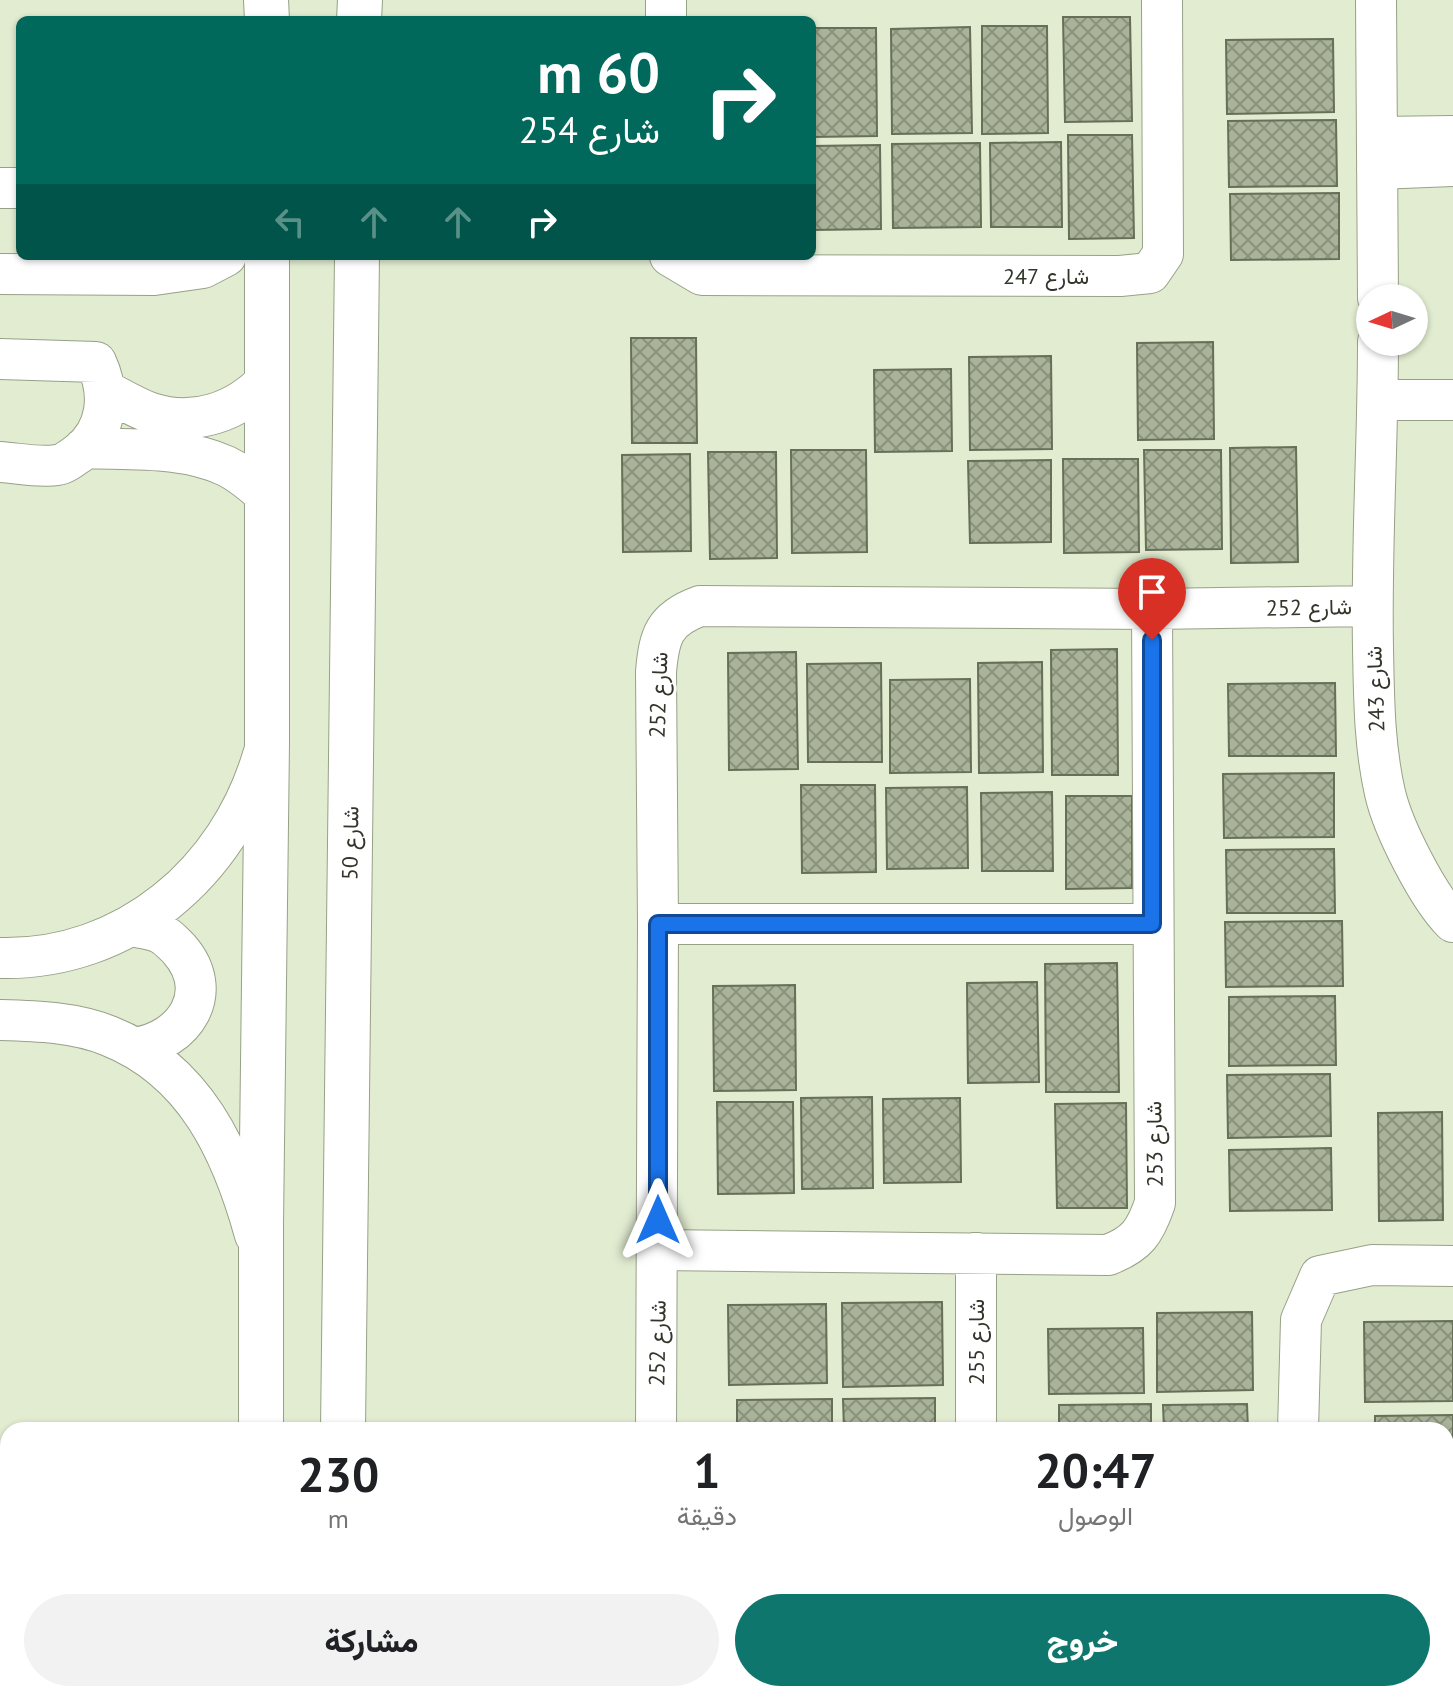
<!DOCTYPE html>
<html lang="ar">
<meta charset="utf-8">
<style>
body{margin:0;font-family:"PT Sans",Vazirmatn,sans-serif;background:#f2f2f2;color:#202124;direction:rtl;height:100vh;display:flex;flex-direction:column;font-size:30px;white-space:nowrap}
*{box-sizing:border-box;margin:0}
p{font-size:26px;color:#757577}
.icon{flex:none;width:44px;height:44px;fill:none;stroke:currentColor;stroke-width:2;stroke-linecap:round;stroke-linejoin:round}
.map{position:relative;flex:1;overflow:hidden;direction:ltr}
.side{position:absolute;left:0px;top:1422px;width:1454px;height:280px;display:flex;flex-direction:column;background:#fff;border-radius:24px 24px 0 0;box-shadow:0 2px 6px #0004;direction:rtl}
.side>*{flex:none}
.top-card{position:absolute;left:16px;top:16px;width:800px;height:244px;border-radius:12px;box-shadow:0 2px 6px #0004;direction:rtl;background:#00695c;color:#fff;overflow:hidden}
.needle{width:52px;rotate:266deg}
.buttons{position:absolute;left:1356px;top:284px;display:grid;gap:16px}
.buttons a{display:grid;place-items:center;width:72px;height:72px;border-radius:50%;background:#fff;box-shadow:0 2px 6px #0004;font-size:40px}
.pin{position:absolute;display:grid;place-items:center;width:68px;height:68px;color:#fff;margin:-82px -34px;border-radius:50% 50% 50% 0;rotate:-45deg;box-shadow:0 0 8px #0007}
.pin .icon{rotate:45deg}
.me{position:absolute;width:88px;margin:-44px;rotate:0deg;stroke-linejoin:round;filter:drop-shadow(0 0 6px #0008)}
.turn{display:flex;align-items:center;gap:28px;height:168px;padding:0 24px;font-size:36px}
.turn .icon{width:104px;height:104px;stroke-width:2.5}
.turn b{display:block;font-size:56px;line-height:68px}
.lanes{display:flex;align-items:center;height:76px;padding:0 24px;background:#0003;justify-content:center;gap:40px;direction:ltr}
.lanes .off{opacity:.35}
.eta{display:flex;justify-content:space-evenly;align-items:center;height:136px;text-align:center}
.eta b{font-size:48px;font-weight:800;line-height:56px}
.action{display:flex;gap:16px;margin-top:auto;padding:16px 24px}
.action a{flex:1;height:92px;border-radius:48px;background:#0f766e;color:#fff;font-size:32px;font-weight:800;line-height:92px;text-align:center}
.action a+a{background:#f2f2f2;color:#202124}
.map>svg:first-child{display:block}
.building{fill:url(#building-cross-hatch);stroke:#666f57;stroke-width:2}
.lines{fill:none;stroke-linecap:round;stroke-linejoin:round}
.minor-casing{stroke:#97a188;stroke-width:42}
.major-casing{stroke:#97a188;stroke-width:46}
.minor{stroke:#fff;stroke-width:40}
.major{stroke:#fff;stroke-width:44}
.route-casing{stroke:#114b97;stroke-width:20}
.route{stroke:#1a73e8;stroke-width:14}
.labels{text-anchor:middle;stroke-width:6;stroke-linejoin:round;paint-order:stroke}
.street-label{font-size:22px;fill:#31352a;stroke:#fff}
</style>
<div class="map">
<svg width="1453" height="1702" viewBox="0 0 1453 1702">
<defs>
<pattern id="building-cross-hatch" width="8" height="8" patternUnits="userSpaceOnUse" patternTransform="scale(2)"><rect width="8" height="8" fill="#a9b399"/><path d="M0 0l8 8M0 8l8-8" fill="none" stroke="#8a927d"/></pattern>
</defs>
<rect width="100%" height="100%" fill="#e1ecd1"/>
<path class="building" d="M1063 17H1130L1132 121 1065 122Z
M982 26H1047L1048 133 982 134Z
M970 27 972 133 892 134 891 29Z
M812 28H876L877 136 812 137Z
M1333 39 1334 112 1227 114 1226 40Z
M1336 120 1337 186 1229 187 1228 121Z
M1068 135H1132L1134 238 1069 239Z
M1061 142 1062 227H991L990 143Z
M980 143 981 227 893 228 892 144Z
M880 145 881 229 813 230 812 146Z
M1339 193V259L1231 260 1230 194Z
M631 338H696L697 443H632Z
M1213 342 1214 439 1138 440 1137 343Z
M1051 356 1052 449 970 450 969 357Z
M951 369 952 451 875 452 874 370Z
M1296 447 1298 562 1231 563 1230 448Z
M791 450H866L867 552 792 553Z
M1144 450H1221L1222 549 1146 550Z
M708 452H776L777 558 710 559Z
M690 454 691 551 623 552 622 455Z
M1063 459H1138L1139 552 1064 553Z
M1051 460V542L970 543 968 461Z
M1117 649 1118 775H1052L1051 650Z
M796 652 798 769 729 770 728 653Z
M1042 662 1043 772 979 773 978 663Z
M881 663 882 762H808L807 664Z
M970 679 971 772 890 773V680Z
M1335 683 1336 756H1229L1228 684Z
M1334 773V837L1224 838 1223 774Z
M801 785H875L876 872 802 873Z
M967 787 968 868 887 869 886 788Z
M1052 792 1053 871H982L981 793Z
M1066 796H1132V888L1066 889Z
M1334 849 1335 913H1227L1226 850Z
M1342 921 1343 986 1226 987 1225 922Z
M1117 963 1119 1092H1046L1045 964Z
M1037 982 1039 1082 968 1083 967 983Z
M795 985 796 1090 714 1091 713 986Z
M1335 996 1336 1065 1229 1066V997Z
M1330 1074 1331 1136 1228 1138 1227 1075Z
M872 1097 873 1188 802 1189 801 1098Z
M960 1098 961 1182 884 1183 883 1099Z
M717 1102H793L794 1193 718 1194Z
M1126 1103 1127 1208H1057L1055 1104Z
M1442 1112 1443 1220 1379 1221 1378 1113Z
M1331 1148 1332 1210 1230 1211 1229 1150Z
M942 1302 943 1385 843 1387 842 1303Z
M826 1304 827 1383 729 1385 728 1305Z
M1252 1312 1253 1390 1157 1392V1313Z
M1453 1321V1401L1365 1402 1364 1322Z
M1143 1328 1144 1393 1049 1394 1048 1329Z
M935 1398V1430H844L843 1399Z
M832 1399V1430H737V1400Z
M1151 1404V1430H1059V1405Z
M1247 1404 1248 1430H1164L1163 1405Z
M1453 1415V1490H1446V1430H1375V1416Z
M1446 1503H1453V1574H1446Z
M1446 1583H1453V1646H1446Z
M1446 1651H1453V1702H1371V1694H1446Z
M1047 1694H1152L1153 1702H1047Z
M1166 1694H1249V1702H1166Z"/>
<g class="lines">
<defs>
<path id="minor" d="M1376 0 1378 298
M666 20V0
M1377 137 1453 136
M1377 169 1453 166
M0 188H20
M670 256 702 275 1120 276 1150 273 1163 254 1162 0
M0 274 154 275 203 268 226 256
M1378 342C1378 444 1371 546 1373 648 1374 697 1374 745 1385 793 1393 828 1428 897 1453 922
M0 359 96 362C111 394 108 430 79 453 73 457 65 464 57 465 40 468 17 463 0 462
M106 391C120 398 136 408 151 413 194 427 237 412 267 380
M1378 400H1453
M84 448C130 450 183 446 226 466 241 473 253 484 266 495
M658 924H1152
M130 926C139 928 151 929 160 933 168 937 173 943 179 949 217 992 185 1041 134 1048
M0 958C126 961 229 872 263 755
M0 1020C36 1021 75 1022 109 1036 195 1070 232 1151 255 1235
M658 1250 1108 1255C1137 1244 1145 1232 1155 1203L1152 609
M656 1430 658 924 656 672C659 636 664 619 700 606L1152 609 1372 606
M976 1430V1253
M1298 1430 1301 1320 1320 1276 1372 1265 1453 1266
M795 1694 804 1702
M975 1702V1694
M1290 1702V1694"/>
<path id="major" d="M266 0 267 20
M359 20 360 0
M261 1430V1224L267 743V256
M343 1430 357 256
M399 1694 403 1702
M224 1702 228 1694"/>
</defs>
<use href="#minor" class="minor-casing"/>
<use href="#major" class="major-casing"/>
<use href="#minor" class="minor"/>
<use href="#major" class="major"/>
</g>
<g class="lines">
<defs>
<path id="route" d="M658 1220V924H1152V640"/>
</defs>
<use href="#route" class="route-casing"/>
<use href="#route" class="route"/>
</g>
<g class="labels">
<g class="street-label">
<text x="1046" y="284">شارع 247</text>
<text transform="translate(1309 607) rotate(-1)" y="8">شارع 252</text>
<text transform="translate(1375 689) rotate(-92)" y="8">شارع 243</text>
<text transform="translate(658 695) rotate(-88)" y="8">شارع 252</text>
<text transform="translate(350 843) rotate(-89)" y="8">شارع 50</text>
<text transform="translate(1154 1144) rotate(-91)" y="8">شارع 253</text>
<text transform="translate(976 1342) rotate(-90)" y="8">شارع 255</text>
<text transform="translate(657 1343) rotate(-89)" y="8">شارع 252</text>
</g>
</g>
</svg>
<div class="buttons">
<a><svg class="needle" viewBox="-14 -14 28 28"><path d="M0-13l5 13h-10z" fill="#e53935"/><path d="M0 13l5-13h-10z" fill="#757577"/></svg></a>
</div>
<div class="pin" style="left:1152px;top:640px;background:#d93025"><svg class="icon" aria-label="arrive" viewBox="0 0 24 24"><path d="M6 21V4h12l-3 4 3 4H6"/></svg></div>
<svg class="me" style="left:658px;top:1220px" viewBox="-20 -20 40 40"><path d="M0-17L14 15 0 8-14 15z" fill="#1a73e8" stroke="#fff" stroke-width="4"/></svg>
<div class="top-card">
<div class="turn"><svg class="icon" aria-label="right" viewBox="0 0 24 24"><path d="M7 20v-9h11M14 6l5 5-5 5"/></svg><div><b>60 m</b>شارع 254</div></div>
<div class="lanes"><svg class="icon off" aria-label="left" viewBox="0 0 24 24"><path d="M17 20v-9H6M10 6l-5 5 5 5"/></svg><svg class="icon off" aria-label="ahead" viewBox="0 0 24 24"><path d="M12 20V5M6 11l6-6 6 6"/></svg><svg class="icon off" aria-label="ahead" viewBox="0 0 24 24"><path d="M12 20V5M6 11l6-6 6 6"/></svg><svg class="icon" aria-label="right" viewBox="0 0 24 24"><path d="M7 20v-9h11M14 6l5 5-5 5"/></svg></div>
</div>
<section class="side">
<div class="eta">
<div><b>20:47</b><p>الوصول</p></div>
<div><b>1</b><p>دقيقة</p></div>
<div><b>230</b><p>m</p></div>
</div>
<div class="action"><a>خروج</a><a>مشاركة</a></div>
</section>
</div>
